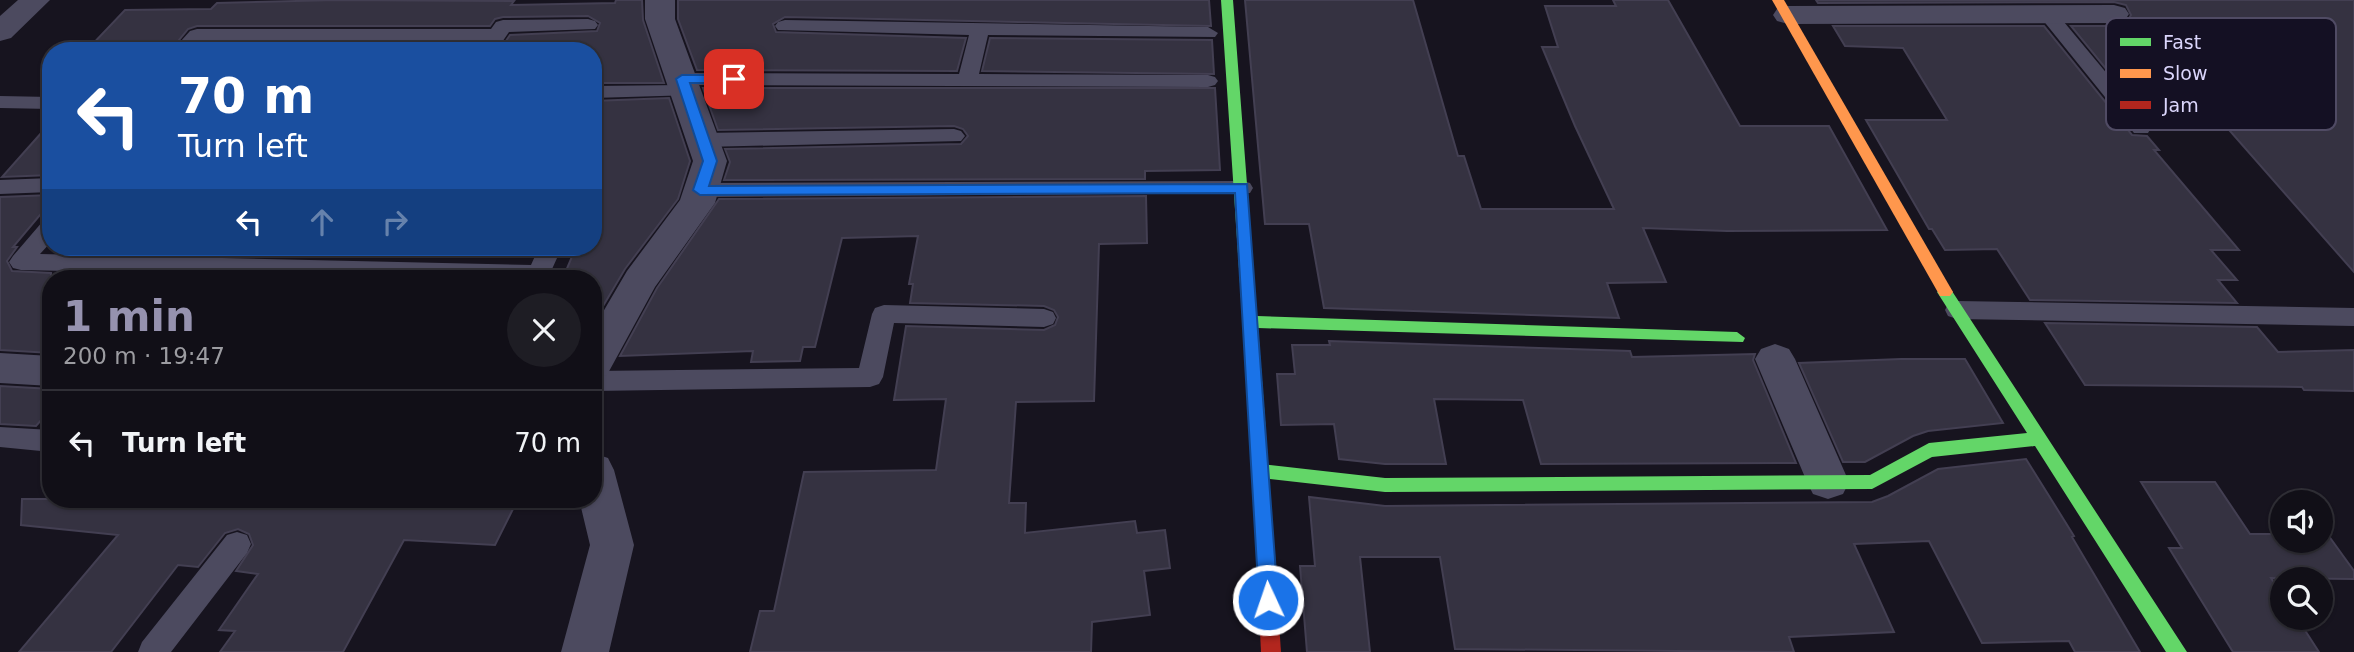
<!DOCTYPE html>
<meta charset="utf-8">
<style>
body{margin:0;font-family:"DejaVu Sans",sans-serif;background:#1e1d24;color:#f1f3f6;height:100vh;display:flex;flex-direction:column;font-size:26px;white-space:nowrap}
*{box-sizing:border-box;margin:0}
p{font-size:23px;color:#9c9ca1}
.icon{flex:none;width:38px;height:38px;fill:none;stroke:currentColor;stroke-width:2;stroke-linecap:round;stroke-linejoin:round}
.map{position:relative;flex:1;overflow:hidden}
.sheet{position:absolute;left:42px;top:270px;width:560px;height:238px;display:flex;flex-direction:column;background:#110f17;border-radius:28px;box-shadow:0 2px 5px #0004,0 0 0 2px #302f36}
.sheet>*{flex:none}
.hud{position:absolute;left:42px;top:42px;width:560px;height:214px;border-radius:28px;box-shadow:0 2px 5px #0004,0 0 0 2px #302f36;background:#1a4fa0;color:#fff;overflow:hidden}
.tools{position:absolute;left:2270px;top:490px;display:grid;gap:14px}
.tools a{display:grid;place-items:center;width:63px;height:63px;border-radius:50%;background:#110f17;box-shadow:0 2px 5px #0004,0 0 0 2px #302f36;font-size:35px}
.pin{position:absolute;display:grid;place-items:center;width:60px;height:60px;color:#fff;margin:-30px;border-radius:14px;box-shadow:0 4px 10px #0006}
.me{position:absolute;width:77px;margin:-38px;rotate:357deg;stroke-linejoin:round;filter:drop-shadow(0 0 5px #0008)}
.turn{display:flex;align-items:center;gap:24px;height:147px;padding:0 21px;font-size:32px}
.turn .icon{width:91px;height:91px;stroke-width:2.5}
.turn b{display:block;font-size:49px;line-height:60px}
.lanes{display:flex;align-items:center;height:66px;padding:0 21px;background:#0003;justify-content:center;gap:35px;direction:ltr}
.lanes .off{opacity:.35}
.round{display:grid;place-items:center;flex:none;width:74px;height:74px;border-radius:37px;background:#1e1d24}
.summary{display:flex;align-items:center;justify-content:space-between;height:119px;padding:0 21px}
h1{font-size:42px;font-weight:800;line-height:52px;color:#9692af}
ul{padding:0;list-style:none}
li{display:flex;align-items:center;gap:21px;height:105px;padding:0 21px;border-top:2px solid #302f36}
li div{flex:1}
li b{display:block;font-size:26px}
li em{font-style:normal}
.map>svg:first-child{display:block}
.building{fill:#353241;stroke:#433f52;stroke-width:2}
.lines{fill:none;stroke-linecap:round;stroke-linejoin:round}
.lane{fill:#4c4a5f;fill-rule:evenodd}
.street{fill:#4c4a5f;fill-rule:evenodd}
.fast{fill:#63d668;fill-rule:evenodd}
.slow{fill:#ff974d;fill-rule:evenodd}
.jam{fill:#b3261e;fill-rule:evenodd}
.route{fill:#1a73e8;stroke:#114b97;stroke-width:2}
.key{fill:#141023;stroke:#504b64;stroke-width:2}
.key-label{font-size:19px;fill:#dbd6fc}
</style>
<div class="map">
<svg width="2354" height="652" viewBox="0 0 2354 652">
<rect width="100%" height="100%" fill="#17141f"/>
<path class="building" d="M336 0 514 1 511 5 615 3 616 0H642L643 20 664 83H593V51H499L510 35 597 31 600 23 588 16 503 17 495 19 490 26H197L188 29 170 51H86L125 10 211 9 217 3Z
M678 0H1209L1211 26 785 17 773 24 776 32 966 38 957 71 697 70 678 19Z
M1245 0H1413L1458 156H1464L1481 209H1614L1575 126 1542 47H1558L1545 6H1616L1613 0H1668L1740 126H1829L1887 230 1727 231 1643 228 1666 282 1607 283 1619 318 1324 308 1309 224H1265Z
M1816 0H2354V272L2165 57 2125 92 2071 26H2114L2126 23 2131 15 2126 5 2114 2 1818 3Z
M1833 26H2044L2132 135 2147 136 2159 150H2154L2239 250H2211L2237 280H2218L2237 303 2030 300 1997 249 1945 250 1932 229H1929L1866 120H1947L1903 48 1845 46Z
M990 38 1212 40 1214 74 982 71Z
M203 44H478L479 51H197Z
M703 88H1215L1220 170 1145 171V179L724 180 730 162 725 149 961 144 968 136 963 129 954 126 718 130Z
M669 98 690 161 678 199 625 269 593 323V278H563L576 247H593V101Z
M51 122V175L2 177Z
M51 195V202L13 247H17L7 261 12 271 51 273V353L0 350V197Z
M1146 196 1147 243 1099 244 1094 401 1016 402 1009 503H1026L1025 533 1135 521 1137 533 1165 530 1170 568 1144 571 1150 615 1092 622 1091 652H750L760 611H774L804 472 936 470 946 399 894 400 906 326 1044 330 1055 325 1058 317 1054 310 1044 306 910 303 913 284H909L918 236 842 238 815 347H803L800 361 751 362 753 351 620 356 657 288 719 199Z
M2045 323 2257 327 2278 352 2354 350V391L2304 390 2302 387 2085 385Z
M1329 341 1630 351 1632 357 1755 354 1753 360 1796 463 1541 464 1523 400 1434 399 1446 464H1385L1339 459 1334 424 1281 425 1277 374H1295L1292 345H1330Z
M1901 359H1965L2003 423 1928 431 1913 436 1865 462H1843L1799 363Z
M0 386 51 389V409L36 426 0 424Z
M2026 459 2074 536 2072 537 2140 652H2075L2069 641 1982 643 1929 541 1854 544 1894 632 1789 637 1794 652 1455 649 1440 557H1360L1370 652H1307L1300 566H1315L1309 497 1385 506 1872 502 1888 496 1938 469Z
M2141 482H2215L2250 534H2282V541H2320V534L2328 535 2354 571V579L2271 578 2282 595V618H2297L2319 652H2233L2169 548H2182Z
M22 499H518L495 545 404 540 343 652H220L235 631 219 630 258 574 236 571 253 545 249 534 238 529 225 533 198 567 178 565 111 652H19L118 535 21 525Z"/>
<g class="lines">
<path class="lane" d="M2047 8 2054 10 2148 123 2151 128 2148 133H2134L2038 14Z
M588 19 595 21 598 25 595 29 509 32 496 51H482L479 47 483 41H202L193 51H172L190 31 197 29H491L496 22 503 20Z
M785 20 1208 27 1218 33 1215 37 988 35 979 74 1208 75 1215 77 1218 81 1215 85 1208 87 688 85 697 91 694 95 593 98V86L683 85 673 79 676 75 683 73 959 74 969 35 778 30 775 26 778 22Z
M0 96 51 97V109L0 108Z
M954 129 961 131 965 136 961 141 703 147 696 145 692 140 696 135 703 133Z
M51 178V192L0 194V180Z
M1242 181 1250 183 1253 188 1250 193 700 197 692 195 689 190 692 185 700 183Z
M51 218V242L40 254 531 265 539 247H562L548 278H398L21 270 13 268 9 262 13 256 43 221Z
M1957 301 2354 308V326L1957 319 1948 316 1945 310 1948 304Z
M884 305 1044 309 1053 312 1056 318 1053 324 1044 327 894 323 883 377 879 384 870 387 593 391V371L859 368 872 314 875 308Z
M0 427 51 430V452L0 447Z
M237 532 247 535 251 544 247 553 171 652H138L142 642 227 535Z"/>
<path class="street" d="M18 0H50L11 38 0 41V16Z
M645 0H675V19L727 161 715 203 655 287 607 375 593 379V329L627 271 680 200 693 161 645 19Z
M2114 5 2125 8 2129 14 2125 20 2114 23 1788 24 1777 21 1773 15 1777 9 1788 6Z
M1775 344 1789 349 1795 359 1849 482 1843 494 1828 499 1813 494 1807 482 1755 359 1761 349Z
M0 353 51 356V386L0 383Z
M593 453 608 458 614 470 634 545 609 652H561L590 545 579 499H593Z"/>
<path class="fast" d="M1221 0H1233L1257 316 1737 332 1745 338 1743 342 1258 328 1266 433 1264 438H1252L1250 433Z
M1945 287 1950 288 2187 652H2166L2035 446 1932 457 1872 489 1385 492 1261 478 1255 476 1252 471 1255 466 1261 464 1385 478 1870 475 1929 443 2027 433 1937 292Z"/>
<path class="slow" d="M1772 0H1784L1953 292 1950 296H1940Z"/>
<path class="jam" d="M1258 426 1264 428 1266 433 1281 652H1261L1250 433 1252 428Z"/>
</g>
<path class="route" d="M682 75H734L741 79 734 83H690L717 161 709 186 1247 184 1278 600 1275 606 1268 609 1261 606 1259 600 1235 193 700 195 693 190 703 161 676 79Z"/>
<rect x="2106" y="18" width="230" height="112" rx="10" class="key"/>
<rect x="2120" y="38" width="31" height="8" fill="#63d668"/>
<rect x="2120" y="69" width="31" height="9" fill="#ff974d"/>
<rect x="2120" y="101" width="31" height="8" fill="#b3261e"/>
<g class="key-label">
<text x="2163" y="49">Fast</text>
<text x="2163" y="80">Slow</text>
<text x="2163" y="112">Jam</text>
</g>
</svg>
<div class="tools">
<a><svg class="icon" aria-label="sound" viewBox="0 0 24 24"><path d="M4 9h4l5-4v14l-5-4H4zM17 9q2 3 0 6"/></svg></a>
<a><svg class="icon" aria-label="search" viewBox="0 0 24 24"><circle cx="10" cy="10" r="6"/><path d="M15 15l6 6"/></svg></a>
</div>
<div class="pin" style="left:734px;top:79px;background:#d93025"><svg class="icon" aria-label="arrive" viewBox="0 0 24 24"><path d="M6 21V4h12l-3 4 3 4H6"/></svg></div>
<svg class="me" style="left:1268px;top:600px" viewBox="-20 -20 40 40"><circle r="17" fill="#1a73e8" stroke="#fff" stroke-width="3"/><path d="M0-11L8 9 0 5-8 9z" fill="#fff"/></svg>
<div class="hud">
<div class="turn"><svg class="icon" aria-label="left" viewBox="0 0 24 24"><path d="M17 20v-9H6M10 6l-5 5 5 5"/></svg><div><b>70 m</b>Turn left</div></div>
<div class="lanes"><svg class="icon" aria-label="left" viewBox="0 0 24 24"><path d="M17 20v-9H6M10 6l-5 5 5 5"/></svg><svg class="icon off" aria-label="ahead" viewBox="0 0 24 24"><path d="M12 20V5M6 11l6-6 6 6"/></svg><svg class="icon off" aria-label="right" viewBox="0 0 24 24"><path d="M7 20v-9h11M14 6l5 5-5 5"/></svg></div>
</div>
<section class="sheet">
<div class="summary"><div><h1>1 min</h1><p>200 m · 19:47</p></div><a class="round"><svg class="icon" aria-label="close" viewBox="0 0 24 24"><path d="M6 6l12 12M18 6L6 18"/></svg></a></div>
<ul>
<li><svg class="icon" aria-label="left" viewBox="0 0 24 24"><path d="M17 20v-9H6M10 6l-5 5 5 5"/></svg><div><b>Turn left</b></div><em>70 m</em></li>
</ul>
</section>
</div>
